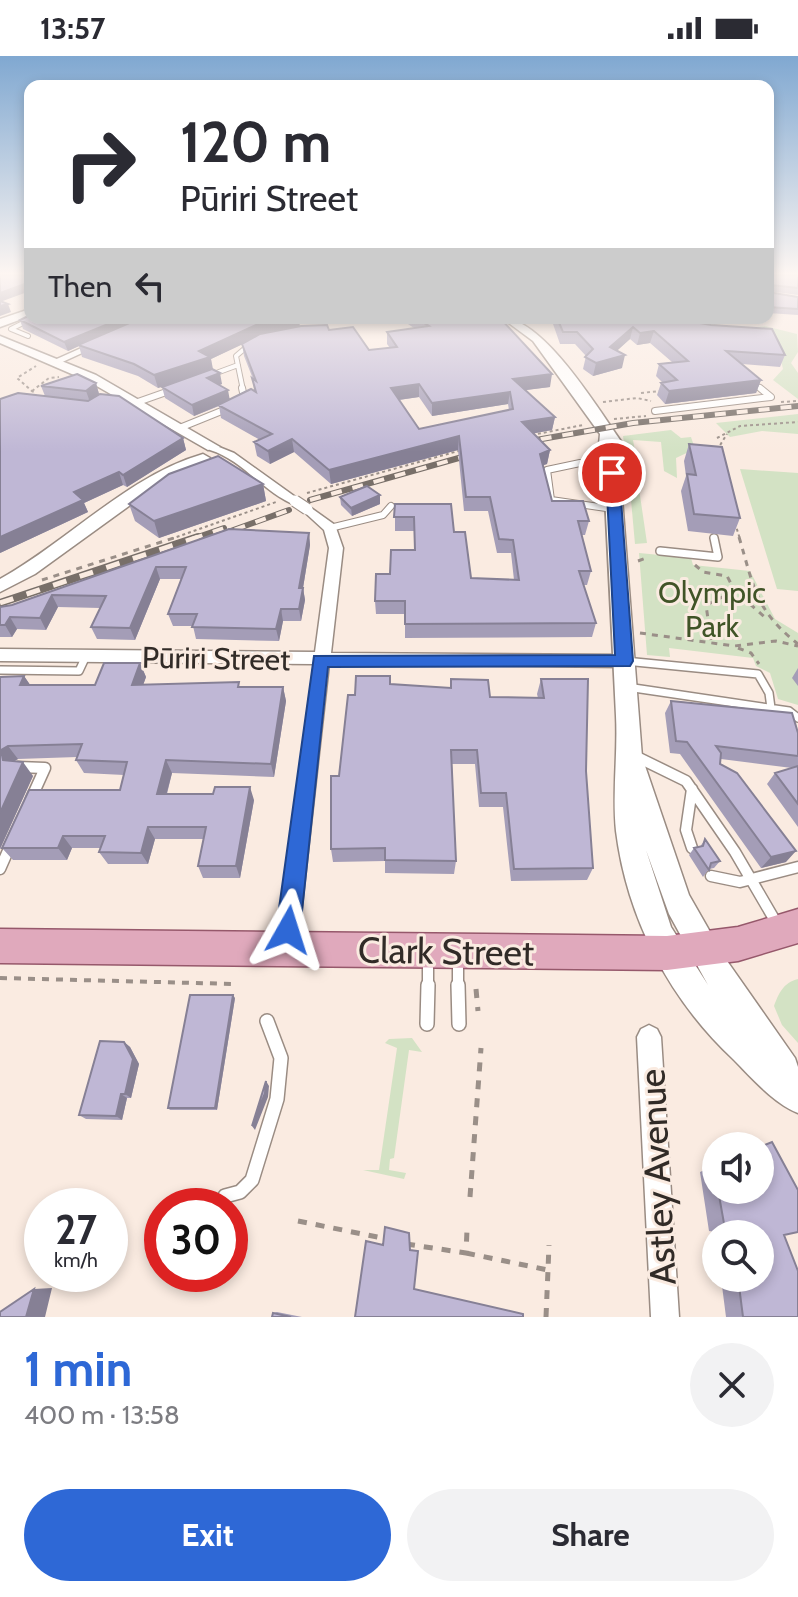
<!DOCTYPE html>
<meta charset="utf-8">
<style>
body{margin:0;font-family:Cabin,sans-serif;background:#f2f2f3;color:#2b2b33;height:100vh;display:flex;flex-direction:column;font-size:30px;white-space:nowrap}
*{box-sizing:border-box;margin:0}
p{font-size:26px;color:#7c7c81}
.icon{flex:none;width:44px;height:44px;fill:none;stroke:currentColor;stroke-width:2;stroke-linecap:round;stroke-linejoin:round}
.map{position:relative;height:1261px;overflow:hidden}
.sheet{display:flex;flex-direction:column;background:#fff;flex:1}
.sheet>*{flex:none}
.top-card{position:absolute;left:24px;top:24px;width:750px;height:244px;border-radius:16px;box-shadow:0 4px 12px #0003;background:#fff;color:#2b2b33;overflow:hidden}
.buttons{position:absolute;left:702px;top:1076px;display:grid;gap:16px}
.buttons a{display:grid;place-items:center;width:72px;height:72px;border-radius:50%;background:#fff;box-shadow:0 4px 12px #0003;font-size:40px}
.speed{position:absolute;left:24px;top:1132px;display:flex;gap:16px;font-size:40px;font-weight:700;text-align:center}
.speed>*{display:grid;place-content:center;width:104px;height:104px;border-radius:50%;background:#fff;box-shadow:0 4px 12px #0003;line-height:1}
.speed small{font-size:20px;font-weight:400}
.speed .limit{border:12px solid #d22;background:#fff;color:#111}
.pin{position:absolute;display:grid;place-items:center;width:68px;height:68px;color:#fff;margin:-34px;border:4px solid #fff;border-radius:50%;box-shadow:0 2px 8px #0007}
.me{position:absolute;width:88px;margin:-44px;rotate:6deg;stroke-linejoin:round;filter:drop-shadow(0 0 6px #0008)}
.turn{display:flex;align-items:center;gap:28px;height:168px;padding:0 24px;font-size:36px}
.turn .icon{width:104px;height:104px;stroke-width:2.5}
.turn b{display:block;font-size:56px;line-height:68px}
.then{display:flex;align-items:center;height:76px;padding:0 24px;background:#0003;gap:16px;font-size:30px}
.round{display:grid;place-items:center;flex:none;width:84px;height:84px;border-radius:42px;background:#f2f2f3}
.head{display:flex;align-items:center;justify-content:space-between;height:136px;padding:0 24px}
h1{font-size:48px;font-weight:700;line-height:60px;color:#2e68d6}
.cta{display:flex;gap:16px;margin-top:auto;padding:16px 24px}
.cta a{flex:1;height:92px;border-radius:48px;background:#2e68d6;color:#fff;font-size:32px;font-weight:700;line-height:92px;text-align:center}
.cta a+a{background:#f2f2f3;color:#2b2b33}
.status{display:flex;justify-content:space-between;align-items:center;height:56px;padding:0 40px;background:#fff;direction:ltr}
.status svg{height:22px;fill:currentColor}
.map>svg:first-child{display:block}
.green{fill:#d3e2c4}
.lines{fill:none;stroke-linecap:round;stroke-linejoin:round}
.service-far4-casing{stroke:#9a8c83;stroke-width:6}
.service-far3-casing{stroke:#9a8c83;stroke-width:8}
.service-far2-casing{stroke:#9a8c83;stroke-width:10}
.service-far1-casing{stroke:#9a8c83;stroke-width:13}
.service-casing{stroke:#9a8c83;stroke-width:16}
.minor-casing{stroke:#9a8c83;stroke-width:3}
.tertiary-casing{stroke:#9a8c83;stroke-width:3}
.secondary-casing{stroke:#9a8c83;stroke-width:3}
.primary-casing{stroke:#96586b;stroke-width:3}
.path-far3{stroke:#9a8f88;stroke-width:2;stroke-dasharray:3 3;stroke-linecap:butt}
.path-far2{stroke:#9a8f88;stroke-width:3;stroke-dasharray:6 6;stroke-linecap:butt}
.path-far1{stroke:#9a8f88;stroke-width:4;stroke-dasharray:7 7;stroke-linecap:butt}
.path{stroke:#9a8f88;stroke-width:5;stroke-dasharray:9 9;stroke-linecap:butt}
.service-far4{stroke:#fff;stroke-width:4}
.service-far3{stroke:#fff;stroke-width:6}
.service-far2{stroke:#fff;stroke-width:7}
.service-far1{stroke:#fff;stroke-width:10}
.service{stroke:#fff;stroke-width:13}
.minor{fill:#fff;fill-rule:evenodd}
.tertiary{fill:#fff;fill-rule:evenodd}
.secondary{fill:#fff;fill-rule:evenodd}
.primary{fill:#e0a9bc;fill-rule:evenodd}
.rail-far1-casing{stroke:#786f69;stroke-width:6}
.rail-casing{stroke:#786f69;stroke-width:8}
.rail-far1{stroke:#faebe1;stroke-width:4;stroke-dasharray:11;stroke-linecap:butt}
.rail{stroke:#faebe1;stroke-width:5;stroke-dasharray:14;stroke-linecap:butt}
.minor-bridge-casing{stroke:#9a8c83;stroke-width:13;stroke-linecap:butt}
.minor-bridge{stroke:#fff;stroke-width:11}
.wall{fill:#a49db7;fill-rule:evenodd}
.shaded-wall{fill:#868095}
.building{fill:#bfb7d5;stroke:#868095;stroke-width:2;fill-rule:evenodd}
.route{fill:#2e68d6;stroke:#1e448b;stroke-width:2}
.labels{text-anchor:middle;stroke-width:6;stroke-linejoin:round;paint-order:stroke}
.park-label{font-size:30px;fill:#405427;stroke:#faebe1}
.street-label{font-size:30px;fill:#312b27;stroke:#faebe1}
.near-street-label{font-size:36px;fill:#312b27;stroke:#faebe1}
</style>
<div class="status"><b>13:57</b><svg viewBox="0 0 49 12"><path d="M0 12V9h3v3zM5 12V6h3v6zM10 12V3h3v9zM15 12V0h3v12zM26 1h20v11H26zM47 4h2v5h-2z"/></svg></div>
<div class="map">
<svg width="798" height="1261" viewBox="0 0 798 1261">
<rect width="100%" height="100%" fill="#faebe1"/>
<path class="green" d="M614 262H653L749 272 765 270 797 278 798 296 791 307 798 317V343L773 324 783 313 779 296 623 267Z
M798 358V378L762 375 730 381 716 367Z
M671 374 681 382 691 381 695 393 676 402 677 422 664 415 661 386 633 384 638 413 643 415H628L623 380Z
M740 413 798 417V535L777 533Z
M629 422 638 426 647 487 635 488Z
M639 497 691 502 693 509 750 515 775 563 798 577V649L778 643 770 617 756 610 753 602 669 592 670 601 647 599Z
M798 923V987L782 969 774 950C779 937 783 927 798 923Z
M412 982 422 996 409 994 394 1102 390 1103 389 1114 406 1117 404 1123 363 1114H379L397 992 385 987 389 983Z"/>
<g class="lines">
<defs>
<path id="service-far4" d="M28 280 11 273 33 262
M211 319 238 309
M750 324 762 334
M243 334 236 300 250 288"/>
<path id="service-far3" d="M242 332 245 345
M135 347 172 334
M655 355 771 341 760 332
M182 371 229 352
M612 410 580 407 547 414 551 444 613 453
M330 472 383 459 391 450"/>
<path id="service-far2" d="M660 495 718 501 714 482
M625 605 758 618 769 637 771 652
M0 614 79 615 86 600
M627 631 789 655 798 662"/>
<path id="service-far1" d="M635 700 686 725 735 796 777 868
M18 711 45 712 31 743
M692 733 686 774 692 792
M0 813 11 788
M711 820 740 826 798 811
M458 903V931
M428 931V901"/>
<path id="service" d="M458 929 459 968
M427 968 428 929
M225 1140 240 1136 252 1124 277 1043 281 1002 267 965"/>
<path id="minor" d="M97 285 104 287 58 308 50 306Z
M214 389 234 397 301 445 295 449C264 437 243 404 210 394L208 392Z
M307 449 335 469 343 492 331 597 624 599 632 605 624 611 329 608 297 893 294 901 286 904 278 901 275 893 314 608 0 605V593L315 596 329 492 324 474 301 453Z
M649 969 657 973 661 981 679 1261H651L637 981 641 973Z"/>
<path id="tertiary" d="M0 280 96 319 220 391 208 394 88 325 0 287Z
M203 398 210 402 208 405 158 429 35 518 0 536V523C67 486 129 419 203 398Z"/>
<path id="secondary" d="M30 253V260L0 271V263Z
M502 262C544 262 600 356 623 388L614 392V398L619 403 642 701 689 839 725 902 795 1002 798 1011V1057C773 1047 752 1022 733 1003 669 943 627 862 616 775 612 737 618 698 616 660 612 575 608 490 603 405L598 399 600 378 533 285ZM646 794 669 858 708 929 671 871Z"/>
<path id="primary" d="M798 853V887L738 905 667 914 0 907V873L667 880 738 871Z"/>
</defs>
<use href="#service-far4" class="service-far4-casing"/>
<use href="#service-far3" class="service-far3-casing"/>
<use href="#service-far2" class="service-far2-casing"/>
<use href="#service-far1" class="service-far1-casing"/>
<use href="#service" class="service-casing"/>
<use href="#minor" class="minor-casing"/>
<use href="#tertiary" class="tertiary-casing"/>
<use href="#secondary" class="secondary-casing"/>
<use href="#primary" class="primary-casing"/>
<path class="path-far3" d="M32 335 49 322 59 321
M641 337 660 335
M31 342 33 336 17 322 36 310
M603 346 637 342 651 345
M781 346 798 345
M614 363 646 360
M532 379 583 369
M717 382 740 370 798 366
M717 394 727 378
M307 437 462 394
M735 467 740 483
M171 483 276 446"/>
<path class="path-far2" d="M739 481C754 531 755 554 798 588
M638 505 649 501
M695 509 703 516 727 520 735 535 767 563
M42 524 177 481
M640 577 734 590 776 585 798 590
M711 584 706 549 735 535
M738 592 751 597 759 608"/>
<path class="path-far1" d="M0 922 235 928"/>
<path class="path" d="M476 933 478 955
M470 1141 481 992
M298 1165 387 1183
M406 1188 466 1197 467 1174
M466 1197 548 1214 549 1189
M546 1261 548 1214"/>
<use href="#service-far4" class="service-far4"/>
<use href="#service-far3" class="service-far3"/>
<use href="#service-far2" class="service-far2"/>
<use href="#service-far1" class="service-far1"/>
<use href="#service" class="service"/>
<use href="#minor" class="minor"/>
<use href="#tertiary" class="tertiary"/>
<use href="#secondary" class="secondary"/>
<use href="#primary" class="primary"/>
<defs>
<path id="rail-far1" d="M519 387 633 367 798 350
M310 444 480 396
M214 481 289 454
M192 483 224 472"/>
<path id="rail" d="M0 547 198 481"/>
</defs>
<use href="#rail-far1" class="rail-far1-casing"/>
<use href="#rail" class="rail-casing"/>
<use href="#rail-far1" class="rail-far1"/>
<use href="#rail" class="rail"/>
<defs>
<path id="minor-bridge" d="M295 445 307 453"/>
</defs>
<use href="#minor-bridge" class="minor-bridge-casing"/>
<use href="#minor-bridge" class="minor-bridge"/>
</g>
<path class="wall" d="M768 219H798V239L768 235Z
M768 236 798 241V259L768 257Z
M30 262H139L300 271 329 274 369 294 390 292 387 288V276L414 272 399 262H474L550 331 525 334 555 361 552 374 533 377 550 394 547 408 543 409 552 445 589 465 585 479H581L591 515 587 529H583L596 567 592 581 405 582V558H376L375 545 390 518 414 494V475H395V448L454 476 471 522 514 524 511 497H497L488 455H464L458 394 331 428 294 396 270 408 257 400 254 386 260 384 221 362 219 350 194 360 165 342 162 331 189 321 158 332 138 320 82 301 79 290 68 295 23 273 20 264ZM242 288 244 300 253 323 254 335 230 343 219 329 222 328 212 313 211 303ZM419 341 432 360 508 348 509 354 419 373 399 344Z
M544 262H616L620 266 785 299 780 311 742 308 761 324 756 337 665 348 657 339 661 327 662 326 656 320 659 308 672 306 650 287 637 289 630 283 617 294 622 312 593 320 583 313 586 300 575 288H560L553 268Z
M96 327 99 338 183 382 186 394 127 431 123 429 84 447 88 456 0 497 45 340 41 330Z
M689 388 740 462 733 480 688 475 681 435 686 420 684 405Z
M263 428 266 445 159 482 135 465 129 448Z
M340 441 380 448 352 460 341 449Z
M229 473 309 477 310 489 303 532 305 544 301 565H283L279 585 196 583 193 570H173L168 558 181 523H160L135 584 97 583 91 571 100 552 58 551 46 574 17 573 12 581H0V551L12 549Z
M140 607 146 621 143 629 283 631 286 645 274 721 172 717 167 738 254 744 240 822H203L198 810 204 783H155L148 808H108L99 796 101 792H72L67 804H13L2 792 120 734 124 719 84 717 76 704 77 701 18 703 14 705 33 720 0 793V621L24 620 30 629H95Z
M798 612V630L792 622Z
M451 623 490 641 538 642 537 638 541 623 586 715 593 812 587 824 511 825 503 751H479L475 708H452L456 805 454 818 385 817V805L333 806 331 793 339 720 355 639 390 628 450 632Z
M671 645 798 677V771L767 728 775 717 792 712 721 703 720 708 786 806 761 812 680 698 670 697 665 657Z
M705 783 720 805 714 812 709 813 703 821 689 799 694 792 700 791Z
M235 942 217 1054H170L168 1052Z
M124 986 130 991 139 1008 131 1042H127L122 1064 86 1063 79 1059Z
M772 1086 784 1179 798 1261H726L721 1222H760V1178H716V1180L715 1176 709 1175 700 1116 716 1109V1134H760V1090Z
M277 1256 302 1261H272L273 1257Z"/>
<path class="shaded-wall" d="M30 226V235L0 246V237Z
M8 248 11 256 0 260V250Z
M123 262H139V265L78 289 79 290 68 295 64 286Z
M293 262H299L300 272 258 281 211 303 213 313 158 332 154 319 199 295 256 269Z
M633 271 630 283 608 303 610 291Z
M654 275 650 287 637 289 640 277Z
M625 299 622 312 593 320 596 307Z
M220 317 222 328 209 333 207 322Z
M552 318 550 331 511 336 513 323Z
M761 324 756 337 665 348 669 335Z
M96 327 99 338 90 346 86 335Z
M419 328V341L391 345V332Z
M228 334 230 345 194 360 192 349Z
M510 336 508 348 432 360V347Z
M555 361 552 374 520 380 522 366Z
M459 380 458 394 331 428 329 414Z
M183 382 186 394 127 431 123 419Z
M292 383 294 396 270 408 268 395Z
M550 394 547 408 538 411 540 398Z
M119 416 123 429 84 447 88 456 0 497V481L74 436Z
M263 428 266 445 159 482 154 465Z
M380 439V448L352 460 351 452Z
M309 477 310 489 301 544 299 532Z
M156 511 160 523 135 584 130 572Z
M303 532 305 544 301 565 299 553Z
M52 539 58 551 46 574 40 562Z
M281 553 283 565 279 585 276 573Z
M10 561 17 573 12 581 5 569Z
M140 607 146 621 138 643 132 629Z
M24 620 33 633 20 629Z
M283 631 286 645 274 721 271 708Z
M8 690 18 703 11 707 3 704 1 694Z
M166 704 172 717 163 751 157 738Z
M23 706 33 720 0 793V757Z
M250 731 254 744 240 822 236 810Z
M148 771 155 783 148 808 141 797Z
M63 780 72 792 67 804 58 792Z
M796 795 786 806 761 812 771 801Z
M233 939 235 942 217 1054 215 1052Z
M124 986 130 991 139 1008 131 1042 125 1038Z
M266 1025 269 1030 268 1041 255 1074 252 1070Z
M121 1038 127 1042 122 1064 116 1060Z
M52 1232 45 1261H26L34 1233Z"/>
<path class="building" d="M0 219H30V226L0 237Z
M768 219H798V232L771 229 768 234Z
M768 236 798 241V253L768 251Z
M0 245 8 248 0 250Z
M30 259V262H123L64 286 20 264Z
M141 262H293L256 269 199 295 210 301 154 319 134 308 78 289Z
M416 262H500L552 318 513 323 555 361 522 366 550 394 540 398 552 445H583L589 465H578L591 515H579L596 567 405 568V545H375L376 518H390L391 494H415L414 461H394L395 448H451L454 476H465L471 522 519 524 513 484 499 483 490 441H466L459 380 329 414 292 383 268 395 254 386 272 378 218 349 251 333 256 336 252 322 256 325 242 288 260 278 301 270 327 269 329 274 353 271 369 294 397 291 387 276 429 270ZM419 328 432 347 510 336 513 353 419 373 391 332Z
M557 262H616L620 266 672 262 711 269 772 273 785 299 726 295 761 324 669 335 661 327 677 324 659 308 688 305 654 275 640 277 633 271 610 291 625 299 596 307 585 301 593 293 577 276H563Z
M212 313 220 317 207 322 228 334 192 349 162 331Z
M77 318 96 327 86 335 41 330Z
M18 337 88 345 100 338 119 340 183 382 123 419 119 416 74 436 83 444 0 481V343Z
M689 388 722 391 740 462 694 458 687 418 696 419Z
M218 400 263 428 154 465 129 448 169 418Z
M367 430 380 439 351 452 340 441Z
M229 473 309 477 299 532H303L299 553H281L276 573 192 571 197 558H168L186 511H156L130 572 91 571 106 540 52 539 40 562 10 561 5 569H0V551L12 549Z
M104 607H140L132 629 239 626 238 631H283L271 708 166 704 157 738H213L215 731H250L236 810H198L206 771H148L141 797 99 796 105 780H63L58 792H2L29 734H120L127 706 76 704 82 688 8 690 1 694 3 704 23 706 0 757V621L24 620 20 629H95Z
M356 620H390V628L451 632V623L488 624 490 641 544 642 541 623H588L586 715 593 812 514 813 506 737H481L477 694H451L456 805 385 804V792L331 793V720H339L348 639H355Z
M671 645 792 657 798 677V700L716 690 721 697 720 708 737 717 796 795 771 801 687 686 676 685Z
M798 710V748L775 717Z
M705 783 720 805 711 807 709 814 694 792 703 790Z
M190 939H233L215 1052H168Z
M100 985 124 986 133 1003 125 1038H121L116 1060 79 1059Z
M266 1025 265 1037 252 1070Z
M772 1086 798 1134V1176L784 1179 798 1215V1261H743L738 1222H760V1178H732L731 1173H725L718 1134H760V1091Z
M385 1171 409 1177 410 1194 418 1195 414 1233 523 1258V1261H355L366 1185 383 1189Z
M34 1233 26 1261H0V1256Z
M273 1257 291 1261H272Z"/>
<linearGradient id="sky" x2="0" y2="1"><stop stop-color="#80a8d1"/><stop offset="0.55" stop-color="#fdf6f2"/><stop offset="1" stop-color="#fdf6f2" stop-opacity="0"/></linearGradient>
<rect width="798" height="396" fill="url(#sky)"/>
<path class="route" d="M612 413 619 417 633 605 630 610 328 611 300 874 296 882 288 886 280 882 276 874 314 600 615 599 606 417Z"/>
<g class="labels">
<g class="park-label">
<text x="712" y="547">Olympic<tspan x="712" dy="34">Park</tspan></text>
</g>
<g class="street-label">
<text transform="translate(216 603) rotate(1)" y="10">Pūriri Street</text>
</g>
<g class="near-street-label">
<text transform="translate(446 895) rotate(1)" y="13">Clark Street</text>
<text transform="translate(657 1121) rotate(-93)" y="13">Astley Avenue</text>
</g>
</g>
</svg>
<div class="buttons">
<a><svg class="icon" aria-label="sound" viewBox="0 0 24 24"><path d="M4 9h4l5-4v14l-5-4H4zM17 9q2 3 0 6"/></svg></a>
<a><svg class="icon" aria-label="search" viewBox="0 0 24 24"><circle cx="10" cy="10" r="6"/><path d="M15 15l6 6"/></svg></a>
</div>
<div class="speed"><div>27<small>km/h</small></div><div class="limit">30</div></div>
<div class="pin" style="left:612px;top:417px;background:#d93025"><svg class="icon" aria-label="arrive" viewBox="0 0 24 24"><path d="M6 21V4h12l-3 4 3 4H6"/></svg></div>
<svg class="me" style="left:288px;top:874px" viewBox="-20 -20 40 40"><path d="M0-17L14 15 0 8-14 15z" fill="#2e68d6" stroke="#fff" stroke-width="4"/></svg>
<div class="top-card">
<div class="turn"><svg class="icon" aria-label="right" viewBox="0 0 24 24"><path d="M7 20v-9h11M14 6l5 5-5 5"/></svg><div><b>120 m</b>Pūriri Street</div></div>
<div class="then">Then<svg class="icon" aria-label="left" viewBox="0 0 24 24"><path d="M17 20v-9H6M10 6l-5 5 5 5"/></svg></div>
</div>
</div>
<section class="sheet">
<div class="head"><div><h1>1 min</h1><p>400 m · 13:58</p></div><a class="round"><svg class="icon" aria-label="close" viewBox="0 0 24 24"><path d="M6 6l12 12M18 6L6 18"/></svg></a></div>
<div class="cta"><a>Exit</a><a>Share</a></div>
</section>
